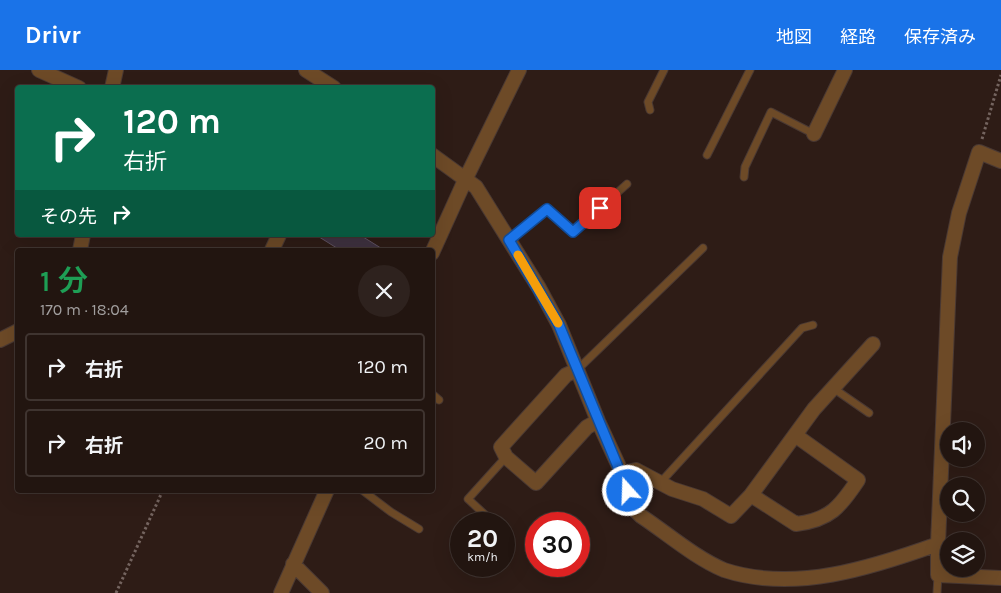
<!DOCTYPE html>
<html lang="ja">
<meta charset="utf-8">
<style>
body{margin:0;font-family:Karla,"Noto Sans JP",sans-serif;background:#2e221e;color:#f1f3f6;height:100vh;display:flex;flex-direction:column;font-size:19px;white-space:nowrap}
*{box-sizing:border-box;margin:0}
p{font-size:16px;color:#a29f9f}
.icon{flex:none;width:28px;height:28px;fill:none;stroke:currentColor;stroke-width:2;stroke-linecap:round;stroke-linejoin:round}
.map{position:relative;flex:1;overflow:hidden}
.panel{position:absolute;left:15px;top:178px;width:420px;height:245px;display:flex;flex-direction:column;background:#221510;border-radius:5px;box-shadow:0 5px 20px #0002,0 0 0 1px #3f3430}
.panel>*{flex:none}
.hud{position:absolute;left:15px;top:15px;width:420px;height:152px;border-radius:5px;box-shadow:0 5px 20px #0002,0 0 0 1px #3f3430;background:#0b6e4f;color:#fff;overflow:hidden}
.controls{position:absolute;left:940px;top:352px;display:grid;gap:10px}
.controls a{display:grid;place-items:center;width:45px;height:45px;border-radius:50%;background:#221510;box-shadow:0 5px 20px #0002,0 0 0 1px #3f3430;font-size:25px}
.speed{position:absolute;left:450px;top:442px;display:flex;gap:10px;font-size:25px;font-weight:700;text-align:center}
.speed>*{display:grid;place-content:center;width:65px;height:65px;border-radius:50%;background:#221510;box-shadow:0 5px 20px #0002,0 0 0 1px #3f3430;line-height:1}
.speed small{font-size:12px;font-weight:400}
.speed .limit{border:8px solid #d22;background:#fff;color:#111}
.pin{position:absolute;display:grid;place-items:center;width:42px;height:42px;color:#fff;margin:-21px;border-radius:10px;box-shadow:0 2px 8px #0006}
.me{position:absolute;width:55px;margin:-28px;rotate:340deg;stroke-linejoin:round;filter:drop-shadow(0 0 4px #0008)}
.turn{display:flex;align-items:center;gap:18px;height:105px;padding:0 25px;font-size:22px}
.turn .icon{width:65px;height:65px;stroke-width:2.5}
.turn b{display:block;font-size:35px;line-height:42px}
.then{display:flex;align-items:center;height:48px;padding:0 25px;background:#0003;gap:10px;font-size:19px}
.round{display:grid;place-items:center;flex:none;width:52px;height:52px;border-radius:26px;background:#2e221e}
.summary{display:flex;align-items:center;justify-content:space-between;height:85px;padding:0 25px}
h1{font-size:30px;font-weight:600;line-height:38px;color:#1e9e55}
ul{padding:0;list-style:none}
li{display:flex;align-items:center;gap:15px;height:68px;margin:0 10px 8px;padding:0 15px;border:2px solid #3f3430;border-radius:5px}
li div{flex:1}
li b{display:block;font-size:19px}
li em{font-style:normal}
header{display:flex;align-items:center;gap:30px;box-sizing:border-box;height:70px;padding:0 25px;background:#1a73e8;color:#fff}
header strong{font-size:24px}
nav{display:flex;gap:28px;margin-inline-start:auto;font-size:18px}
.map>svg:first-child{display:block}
.building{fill:#3f3240;stroke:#605261}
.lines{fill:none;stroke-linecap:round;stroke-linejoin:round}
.service-casing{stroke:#4a3933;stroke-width:9}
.minor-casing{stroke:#4a3933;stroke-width:16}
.path{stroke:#74645f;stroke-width:3;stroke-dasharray:2.5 2.5;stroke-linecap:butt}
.service{stroke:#6d4a27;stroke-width:7}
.minor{stroke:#6d4a27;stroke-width:14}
.route-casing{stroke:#114b97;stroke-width:12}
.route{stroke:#1a73e8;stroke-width:9}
.slow{stroke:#f59e0b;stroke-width:9}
</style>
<header>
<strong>Drivr</strong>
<nav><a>地図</a><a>経路</a><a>保存済み</a></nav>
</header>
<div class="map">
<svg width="1001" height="523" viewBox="0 0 1001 523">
<rect width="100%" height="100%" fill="#2e1c16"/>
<path class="building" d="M316 165H360L384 180H340Z"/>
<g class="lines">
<defs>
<path id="service" d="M650 40 648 32 664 0
M707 85 750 0
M744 107 745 97 771 42 814 64
M509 170 547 139 573 162 627 114
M577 300 703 178
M833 318 869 343
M432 324 439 330
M660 413 802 258 813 255
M362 420 391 442 419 459
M495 454 468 429 506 387
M504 462 507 465
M937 523 938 505"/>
<path id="minor" d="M39 0 79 18
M306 0 334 18
M112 18 116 0
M814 64 845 0
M432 85 476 117 539 218 559 255 598 351 622 403 634 439 641 446C668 464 694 487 724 500 794 523 871 498 938 474
M1001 91 979 82 959 143 950 187 938 474V505L1001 508
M80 180 83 165
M272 180 279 165
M432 183 466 108 519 0
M0 270 18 261
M577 300 566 305 501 377 506 387 536 413 587 357 598 351
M622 403 636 400 672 419 703 429 731 446 751 425 814 339 873 274
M751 425 796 454C830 450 840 437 858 410L795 365
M293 494 322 523
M281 523 327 420"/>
</defs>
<use href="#service" class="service-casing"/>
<use href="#minor" class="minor-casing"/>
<path class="path" d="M982 69 1001 5
M116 523 163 420"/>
<use href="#service" class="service"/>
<use href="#minor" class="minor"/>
</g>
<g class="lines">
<defs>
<path id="route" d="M600 138 573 162 547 139 509 170 559 255 628 421"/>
</defs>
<use href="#route" class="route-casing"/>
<use href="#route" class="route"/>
<path class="slow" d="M518 185 558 253"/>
</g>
</svg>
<div class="controls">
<a><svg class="icon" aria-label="sound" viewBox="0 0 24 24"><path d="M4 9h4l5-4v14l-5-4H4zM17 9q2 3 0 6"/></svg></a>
<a><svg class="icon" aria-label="search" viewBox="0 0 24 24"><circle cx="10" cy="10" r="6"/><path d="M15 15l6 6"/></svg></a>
<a><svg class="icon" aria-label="layers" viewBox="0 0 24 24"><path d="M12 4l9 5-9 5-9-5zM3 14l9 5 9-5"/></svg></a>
</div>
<div class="speed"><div>20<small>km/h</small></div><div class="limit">30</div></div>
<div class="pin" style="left:600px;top:138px;background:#d93025"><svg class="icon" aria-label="arrive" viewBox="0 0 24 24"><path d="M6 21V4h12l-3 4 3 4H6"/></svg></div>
<svg class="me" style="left:628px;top:421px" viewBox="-20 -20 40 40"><circle r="17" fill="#1a73e8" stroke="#fff" stroke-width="3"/><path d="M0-11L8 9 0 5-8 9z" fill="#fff"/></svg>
<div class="hud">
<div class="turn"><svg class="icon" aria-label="right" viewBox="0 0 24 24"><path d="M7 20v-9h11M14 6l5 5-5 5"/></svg><div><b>120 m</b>右折</div></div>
<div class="then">その先<svg class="icon" aria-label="right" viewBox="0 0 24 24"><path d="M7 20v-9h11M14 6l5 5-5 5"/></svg></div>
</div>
<section class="panel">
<div class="summary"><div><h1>1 分</h1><p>170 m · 18:04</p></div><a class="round"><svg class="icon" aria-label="close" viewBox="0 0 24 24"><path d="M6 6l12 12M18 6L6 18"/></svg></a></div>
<ul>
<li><svg class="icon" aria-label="right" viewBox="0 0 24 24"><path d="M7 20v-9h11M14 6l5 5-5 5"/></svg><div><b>右折</b></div><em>120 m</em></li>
<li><svg class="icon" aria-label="right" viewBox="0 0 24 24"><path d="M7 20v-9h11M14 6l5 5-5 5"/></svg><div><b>右折</b></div><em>20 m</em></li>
</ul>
</section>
</div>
